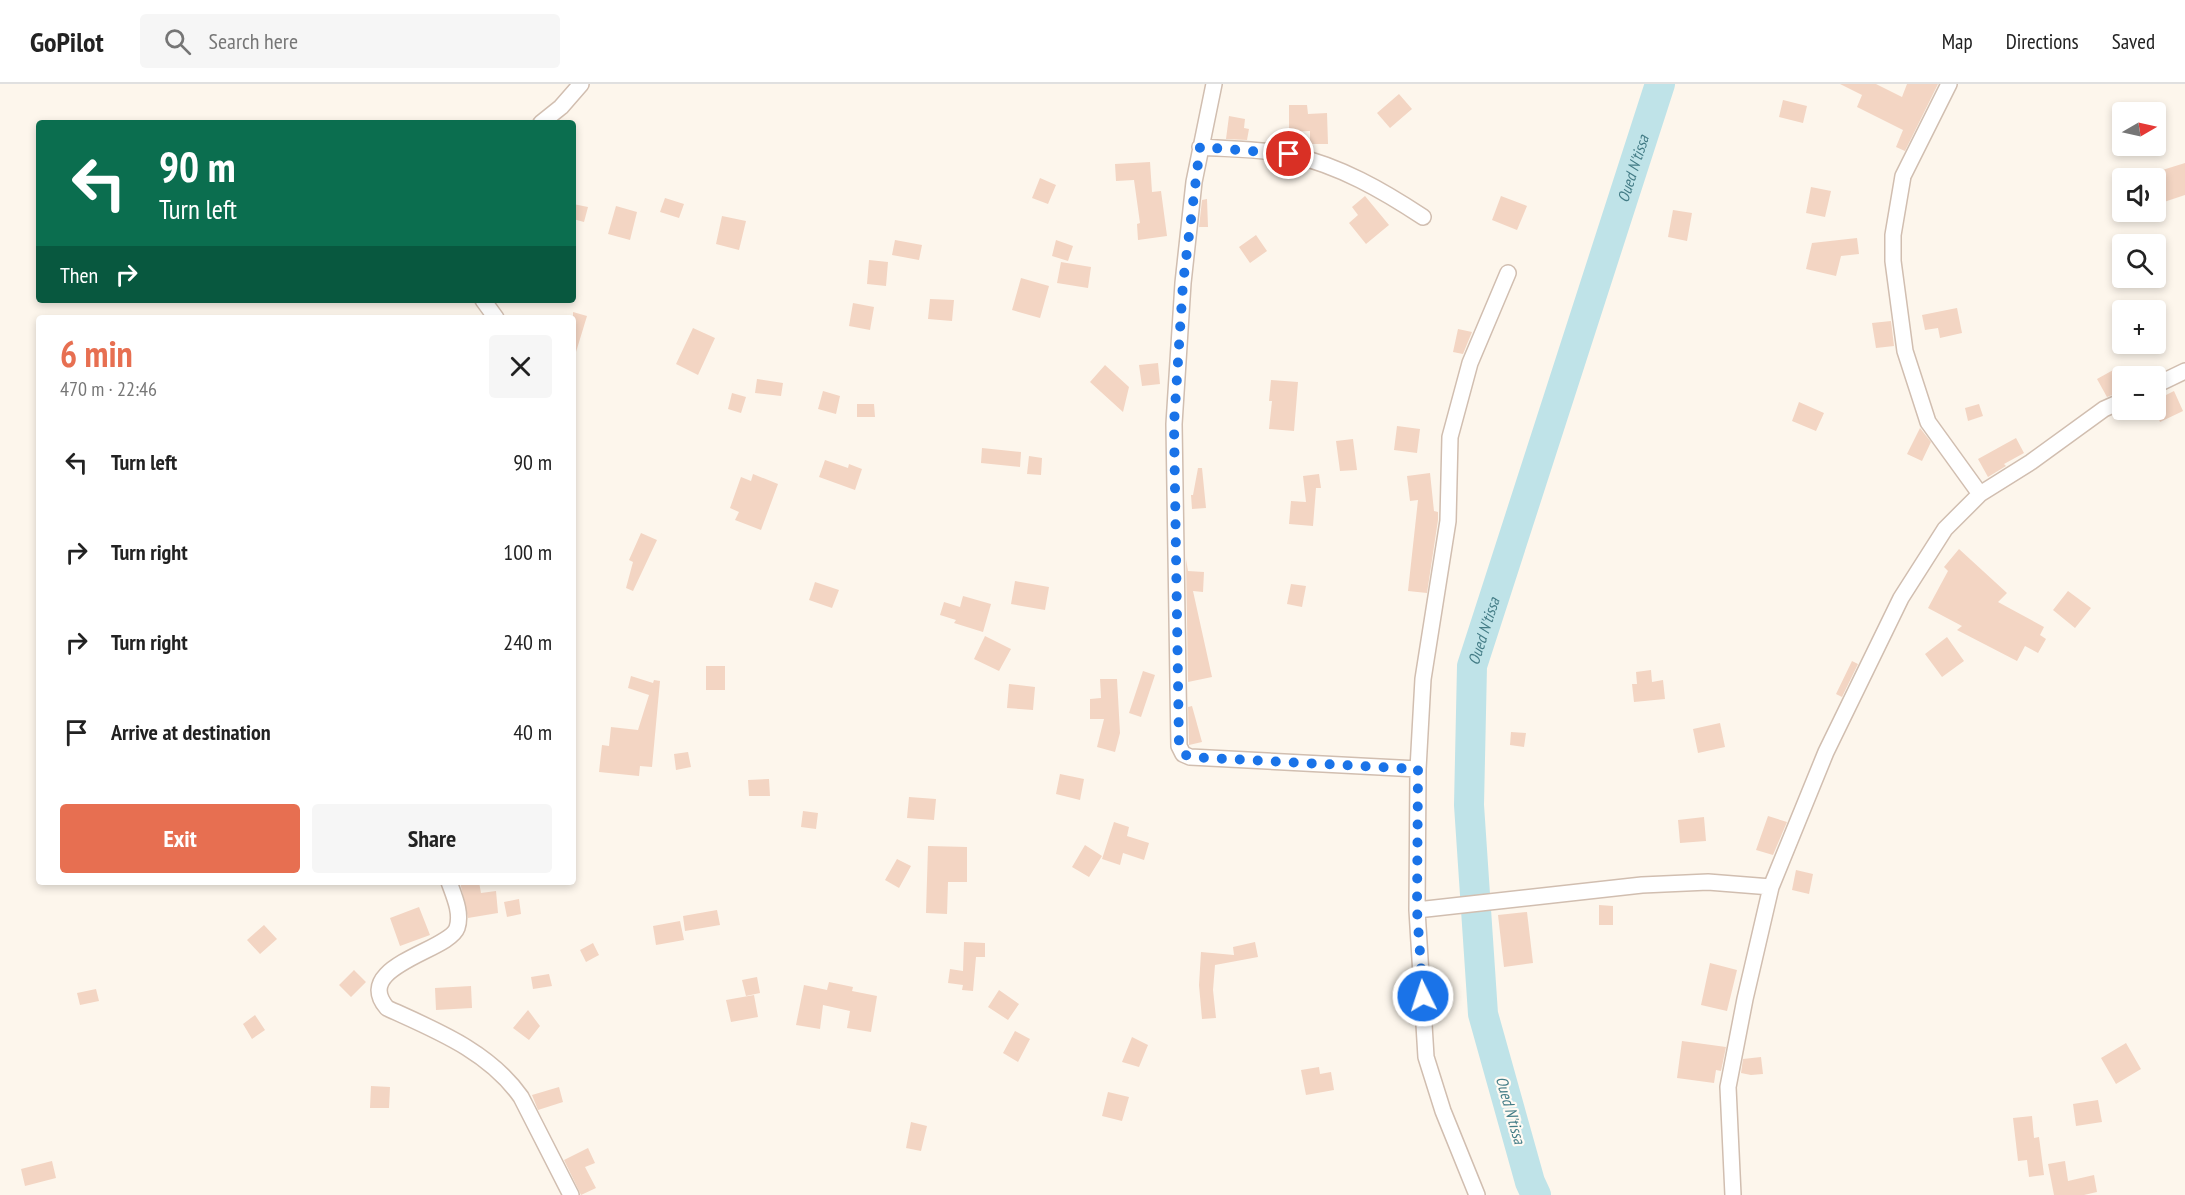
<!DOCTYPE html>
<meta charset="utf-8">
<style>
body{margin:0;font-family:"PT Sans Narrow",sans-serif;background:#f6f6f6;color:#222;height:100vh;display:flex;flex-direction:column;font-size:22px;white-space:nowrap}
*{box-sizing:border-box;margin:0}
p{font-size:20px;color:#767676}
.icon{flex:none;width:33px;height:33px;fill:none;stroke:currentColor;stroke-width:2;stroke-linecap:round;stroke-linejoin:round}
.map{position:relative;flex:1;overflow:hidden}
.side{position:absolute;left:36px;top:231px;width:540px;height:570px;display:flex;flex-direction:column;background:#fff;border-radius:6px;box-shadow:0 3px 9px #0003}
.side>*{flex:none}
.hud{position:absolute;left:36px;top:36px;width:540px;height:183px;border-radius:6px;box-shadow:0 3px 9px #0003;background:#0b6e4f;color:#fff;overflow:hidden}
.needle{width:39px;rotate:81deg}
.fabs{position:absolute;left:2112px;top:18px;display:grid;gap:12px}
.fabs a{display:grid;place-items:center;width:54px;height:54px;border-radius:6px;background:#fff;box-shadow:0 3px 9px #0003;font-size:30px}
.pin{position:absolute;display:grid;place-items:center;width:51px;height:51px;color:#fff;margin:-26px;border:3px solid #fff;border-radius:50%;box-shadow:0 2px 6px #0007}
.me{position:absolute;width:66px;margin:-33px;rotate:356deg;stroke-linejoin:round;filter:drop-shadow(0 0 4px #0008)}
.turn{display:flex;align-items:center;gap:21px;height:126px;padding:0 24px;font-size:27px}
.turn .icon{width:78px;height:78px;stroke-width:2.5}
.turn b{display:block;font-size:42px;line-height:51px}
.then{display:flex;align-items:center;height:57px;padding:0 24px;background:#0003;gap:12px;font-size:22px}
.round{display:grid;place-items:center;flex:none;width:63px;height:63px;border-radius:6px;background:#f6f6f6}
.head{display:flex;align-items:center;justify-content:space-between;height:102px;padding:0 24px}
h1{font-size:36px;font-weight:600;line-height:45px;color:#e76f51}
.button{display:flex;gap:12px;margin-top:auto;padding:12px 24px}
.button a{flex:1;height:69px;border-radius:6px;background:#e76f51;color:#fff;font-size:24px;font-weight:600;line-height:69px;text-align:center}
.button a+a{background:#f6f6f6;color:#222}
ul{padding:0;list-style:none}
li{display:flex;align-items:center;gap:18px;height:90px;padding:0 24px}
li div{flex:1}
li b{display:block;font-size:22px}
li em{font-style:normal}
header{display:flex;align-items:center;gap:36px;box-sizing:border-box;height:84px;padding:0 30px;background:#fff;border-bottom:2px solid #e0e0e0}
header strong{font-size:28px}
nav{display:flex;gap:33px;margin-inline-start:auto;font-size:21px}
.search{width:420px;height:54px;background:#f6f6f6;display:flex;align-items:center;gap:15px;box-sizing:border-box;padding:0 21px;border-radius:6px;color:#767676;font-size:22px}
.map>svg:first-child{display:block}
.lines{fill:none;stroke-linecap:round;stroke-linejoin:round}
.river{stroke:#bfe3e8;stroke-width:30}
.building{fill:#f3d5c3}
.street-casing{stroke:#d1beb0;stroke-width:18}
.street{stroke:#fff;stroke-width:15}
.route{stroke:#1a73e8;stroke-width:10;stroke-dasharray:0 18}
.labels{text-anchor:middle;stroke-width:4.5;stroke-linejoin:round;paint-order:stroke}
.water-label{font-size:16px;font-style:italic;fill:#437c86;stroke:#fffaf3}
</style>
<header>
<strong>GoPilot</strong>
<div class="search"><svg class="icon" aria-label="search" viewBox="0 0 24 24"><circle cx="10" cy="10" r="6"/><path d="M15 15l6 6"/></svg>Search here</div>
<nav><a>Map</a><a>Directions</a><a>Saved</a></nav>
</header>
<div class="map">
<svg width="2185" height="1111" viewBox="0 0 2185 1111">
<rect width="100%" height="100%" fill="#fdf6ec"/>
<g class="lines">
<path class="river" id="s1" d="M1536 1111 1530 1098 1483 930 1469 721 1472 582 1660 0"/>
</g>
<path class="building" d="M1840 0H1876L1902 13 1907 0H1938L1905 67 1896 63 1903 46 1857 23 1862 11Z
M1399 10 1412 25 1390 44 1377 29Z
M1783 16 1807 22 1803 39 1779 33Z
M1289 21H1307L1308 30 1327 29 1328 60H1310V47L1289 48Z
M1229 32 1245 35 1244 44 1249 45 1247 56 1226 55Z
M1150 78 1152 108 1161 107 1167 152 1138 156 1137 140 1140 139 1134 96 1116 97 1115 80Z
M2185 79V111L2158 120 2156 113V88Z
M1040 94 1056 101 1048 120 1032 114Z
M1811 103 1831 107 1825 133 1806 129Z
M1365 112 1389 141 1366 160 1349 139 1358 131 1352 123Z
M1501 112 1527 122 1517 146 1492 136Z
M665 114 684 120 679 134 660 128Z
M1207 115 1208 143H1199L1202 116Z
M573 120 588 123 584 138 573 135Z
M616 122 637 128 630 156 608 150Z
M1673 126 1692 129 1687 157 1668 153Z
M722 132 746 137 739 166 716 160Z
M1256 151 1267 167 1250 179 1239 163Z
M1857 154 1859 170 1841 172 1836 192 1806 185 1812 159Z
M895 156 922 161 919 176 892 171Z
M1056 156 1073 162 1068 177 1052 172Z
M869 176 888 178 886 202 867 200Z
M1061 178 1091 183 1088 204 1057 199Z
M1021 194 1049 202 1040 234 1012 226Z
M930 215 954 216 952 237 928 235Z
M853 219 874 223 870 246 849 242Z
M1957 224 1962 249 1940 254 1938 244 1925 246 1922 231Z
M573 228 587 232 576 268 573 267Z
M1891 237 1894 262 1876 264 1872 239Z
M693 244 715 254 698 291 676 280Z
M1458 245 1472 248 1463 270 1453 268Z
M1158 279 1160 300 1142 302 1139 281Z
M1105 281 1129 303 1123 328 1090 298Z
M2115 285 2122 300V307L2107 313 2097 295Z
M757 295 783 299 781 312 755 309Z
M1271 296 1298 298 1294 347 1269 345 1272 317H1269Z
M823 307 840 312 836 330 818 325Z
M2174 307 2183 327 2160 338 2156 328V316Z
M732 309 746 313 741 329 728 325Z
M1799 318 1824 329 1816 347 1792 337Z
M857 320H874L875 333H857Z
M1979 320 1983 332 1968 337 1965 324Z
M1397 342 1420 345 1417 369 1394 366Z
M1920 344 1931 358 1922 377 1907 370Z
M2016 354 2024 369 2004 380 2006 382 1988 393 1978 375Z
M1353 355 1357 386 1340 387 1336 357Z
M982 364 1021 368 1020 383 981 379Z
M1029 372 1042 374 1041 391 1027 390Z
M825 376 848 384 849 380 862 385 855 406 819 393Z
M1198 384H1202L1206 424 1192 425 1191 411H1193Z
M1430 389 1434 427 1438 428V436L1427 509 1408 507 1418 416 1410 417 1407 392Z
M753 390 778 400 761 446 735 436 739 428 730 424 741 393 751 397Z
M1319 390 1321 404H1316L1313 442 1289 440 1291 417 1306 418 1303 392Z
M641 449 657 456 633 507 626 504 633 478 629 476Z
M1959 465 2007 509 1998 518 2044 543 2040 551 2046 555 2038 569 2025 562 2017 577 1957 546 1962 542 1928 524 1948 487 1944 483Z
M1186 475 1188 487 1204 488 1203 508 1193 507 1212 593 1188 598Z
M1015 497 1049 503 1045 526 1011 520Z
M815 498 839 506 832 524 809 516Z
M1291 500 1306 502 1302 523 1287 520Z
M2068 507 2091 524 2075 544 2053 526Z
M963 512 991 520 983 548 954 539 956 536 940 531 944 518 960 523Z
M985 552 1011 565 999 587 974 575Z
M1947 553 1964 577 1942 593 1925 570Z
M1852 577 1858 580 1842 613 1836 610Z
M706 582H725V606H706Z
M1651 586 1652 598 1663 596 1665 615 1634 618 1632 600H1637L1636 588Z
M1143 587 1155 591 1141 633 1129 629Z
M631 592 653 599 654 596 660 597 652 683 640 682 639 692 599 688 602 661 609 662 611 643 638 646 649 611 628 604Z
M1100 595H1117L1120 649 1115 668 1097 663 1104 635H1090V615L1101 614Z
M1009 600 1035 603 1033 626 1007 624Z
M1192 622 1202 658 1189 661 1188 623Z
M1720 639 1725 663 1698 669 1693 645Z
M1511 648 1526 649 1524 663 1510 661Z
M688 668 691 683 676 686 674 670Z
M1060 690 1084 695 1080 716 1056 710Z
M769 695 770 712H749L748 696Z
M909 713 936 715 934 736 907 734Z
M803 727 818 729 816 745 801 743Z
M1768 732 1787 738 1773 771 1756 766Z
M1704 733 1706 757 1680 759 1678 736Z
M1114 738 1129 743 1127 752 1149 759 1144 776 1123 769 1120 781 1102 775Z
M1085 761 1102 772 1089 793 1072 783Z
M928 762 967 763V798H948L947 830 926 829Z
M897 775 911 782 899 804 885 796Z
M1796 786 1813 790 1809 810 1792 806Z
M460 798H479L481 809 496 807 498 829 468 834Z
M519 815 521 830 507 833 504 818Z
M1599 821 1613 822V841H1599Z
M419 823 430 851 400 862 390 834Z
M717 826 720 841 685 847 683 832Z
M1527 828 1533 879 1504 883 1498 831Z
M680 837 684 856 656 861 653 842Z
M264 841 277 855 260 870 247 856Z
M964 858 985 859V873H976L973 907 962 906 963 901 948 899 950 885 963 887Z
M1255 858 1258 873 1215 881 1213 906 1216 934 1202 935 1199 901 1201 868 1234 871 1233 863Z
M593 859 599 871 586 878 580 866Z
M1710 879 1737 886 1727 927 1701 921Z
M354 886 366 898 351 913 339 901Z
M549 890 552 902 533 905 531 893Z
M757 893 760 909 746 912 742 896Z
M829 898 853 903 852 907 877 912 871 948 847 944 850 927 823 921 820 945 796 941 804 901 827 906Z
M471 902 472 924 436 926 435 904Z
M96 905 99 917 80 921 77 909Z
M999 906 1019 920 1008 936 988 923Z
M754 911 758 933 731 938 726 916Z
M528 926 540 942 529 956 513 944Z
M255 931 265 946 252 955 243 940Z
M1015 947 1030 955 1018 978 1003 969Z
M1132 953 1148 961 1139 983 1122 978Z
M1682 957 1726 963 1721 987 1716 986 1714 999 1677 994Z
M2126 959 2141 985 2116 1000 2101 974Z
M1761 973 1763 990 1751 991 1741 989 1743 975Z
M1319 983 1320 990 1331 988 1334 1006 1306 1011 1301 986Z
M371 1002 390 1003 389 1024H370Z
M559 1003 563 1018 538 1026 532 1011Z
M1108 1008 1129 1013 1122 1037 1102 1032Z
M2098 1016 2102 1038 2076 1042 2073 1020Z
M2032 1032 2034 1054 2039 1053 2044 1091 2029 1093 2027 1076 2018 1077 2013 1034Z
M911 1038 927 1042 921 1067 906 1064Z
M588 1064 595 1079 585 1083 596 1104 581 1111 564 1076Z
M52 1077 56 1094 25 1102 21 1085Z
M2065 1077 2068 1097 2094 1091 2097 1108 2084 1111H2054L2048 1080Z"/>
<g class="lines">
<defs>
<path id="street" d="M1214 0 1194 98 1183 199 1174 340 1179 662 1183 670 1190 673 1418 685
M541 39 561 23 581 0
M1200 63C1227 65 1266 65 1292 71 1340 82 1382 106 1423 133
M483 216 496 234
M2156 301 2185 287
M1980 410 2031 378 2104 325 2122 317
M449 798C454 812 462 829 457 844 449 867 351 882 387 924 435 946 489 967 521 1013L571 1111
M1417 826 1642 801 1708 798 1771 803
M1477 1111 1443 1027 1426 973 1417 826 1418 685 1423 595 1448 437 1450 353 1470 279 1508 189
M1733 1111 1728 1003 1745 915 1771 803 1826 668 1901 514 1945 445 1980 410 1928 338 1905 267 1893 177V151L1903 92 1949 0"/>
</defs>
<use href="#street" class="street-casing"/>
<use href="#street" class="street"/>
</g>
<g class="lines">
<path class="route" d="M1289 70 1200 63 1183 199 1174 340 1179 662 1183 670 1191 673 1418 685 1417 826 1423 912"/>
</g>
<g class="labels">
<g class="water-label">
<text dy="6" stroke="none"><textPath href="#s1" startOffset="1060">Oued N'tissa</textPath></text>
<text dy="6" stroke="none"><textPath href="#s1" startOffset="574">Oued N'tissa</textPath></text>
<text transform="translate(1511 1026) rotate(74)" y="6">Oued N'tissa</text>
</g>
</g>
</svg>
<div class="fabs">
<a><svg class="needle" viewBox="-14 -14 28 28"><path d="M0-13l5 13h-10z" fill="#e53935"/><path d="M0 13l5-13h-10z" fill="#767676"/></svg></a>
<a><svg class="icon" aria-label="sound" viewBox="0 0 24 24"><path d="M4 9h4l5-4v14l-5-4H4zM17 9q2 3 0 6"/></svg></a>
<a><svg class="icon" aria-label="search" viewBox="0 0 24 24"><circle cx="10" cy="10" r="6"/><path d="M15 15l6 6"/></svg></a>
<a>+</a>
<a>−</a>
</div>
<div class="pin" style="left:1289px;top:70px;background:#d93025"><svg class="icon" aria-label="arrive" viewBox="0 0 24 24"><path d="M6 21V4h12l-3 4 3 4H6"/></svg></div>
<svg class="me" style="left:1423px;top:912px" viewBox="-20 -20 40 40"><circle r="17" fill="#1a73e8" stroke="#fff" stroke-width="3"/><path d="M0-11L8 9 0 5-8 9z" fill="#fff"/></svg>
<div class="hud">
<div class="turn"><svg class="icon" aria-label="left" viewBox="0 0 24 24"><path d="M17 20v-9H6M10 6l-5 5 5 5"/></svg><div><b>90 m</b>Turn left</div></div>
<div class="then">Then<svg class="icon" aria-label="right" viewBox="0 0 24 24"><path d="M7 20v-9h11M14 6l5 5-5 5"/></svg></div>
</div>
<section class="side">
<div class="head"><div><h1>6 min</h1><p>470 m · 22:46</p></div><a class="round"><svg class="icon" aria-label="close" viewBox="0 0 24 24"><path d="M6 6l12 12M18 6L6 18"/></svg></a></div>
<ul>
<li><svg class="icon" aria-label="left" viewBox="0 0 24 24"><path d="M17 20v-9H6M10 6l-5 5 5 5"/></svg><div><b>Turn left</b></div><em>90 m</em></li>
<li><svg class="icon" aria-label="right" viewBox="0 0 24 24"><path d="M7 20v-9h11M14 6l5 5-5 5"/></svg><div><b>Turn right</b></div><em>100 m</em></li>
<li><svg class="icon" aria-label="right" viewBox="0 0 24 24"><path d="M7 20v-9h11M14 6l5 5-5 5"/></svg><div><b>Turn right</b></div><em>240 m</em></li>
<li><svg class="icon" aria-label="arrive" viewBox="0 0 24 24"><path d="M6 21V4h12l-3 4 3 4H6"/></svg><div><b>Arrive at destination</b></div><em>40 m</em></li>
</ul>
<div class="button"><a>Exit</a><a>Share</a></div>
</section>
</div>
